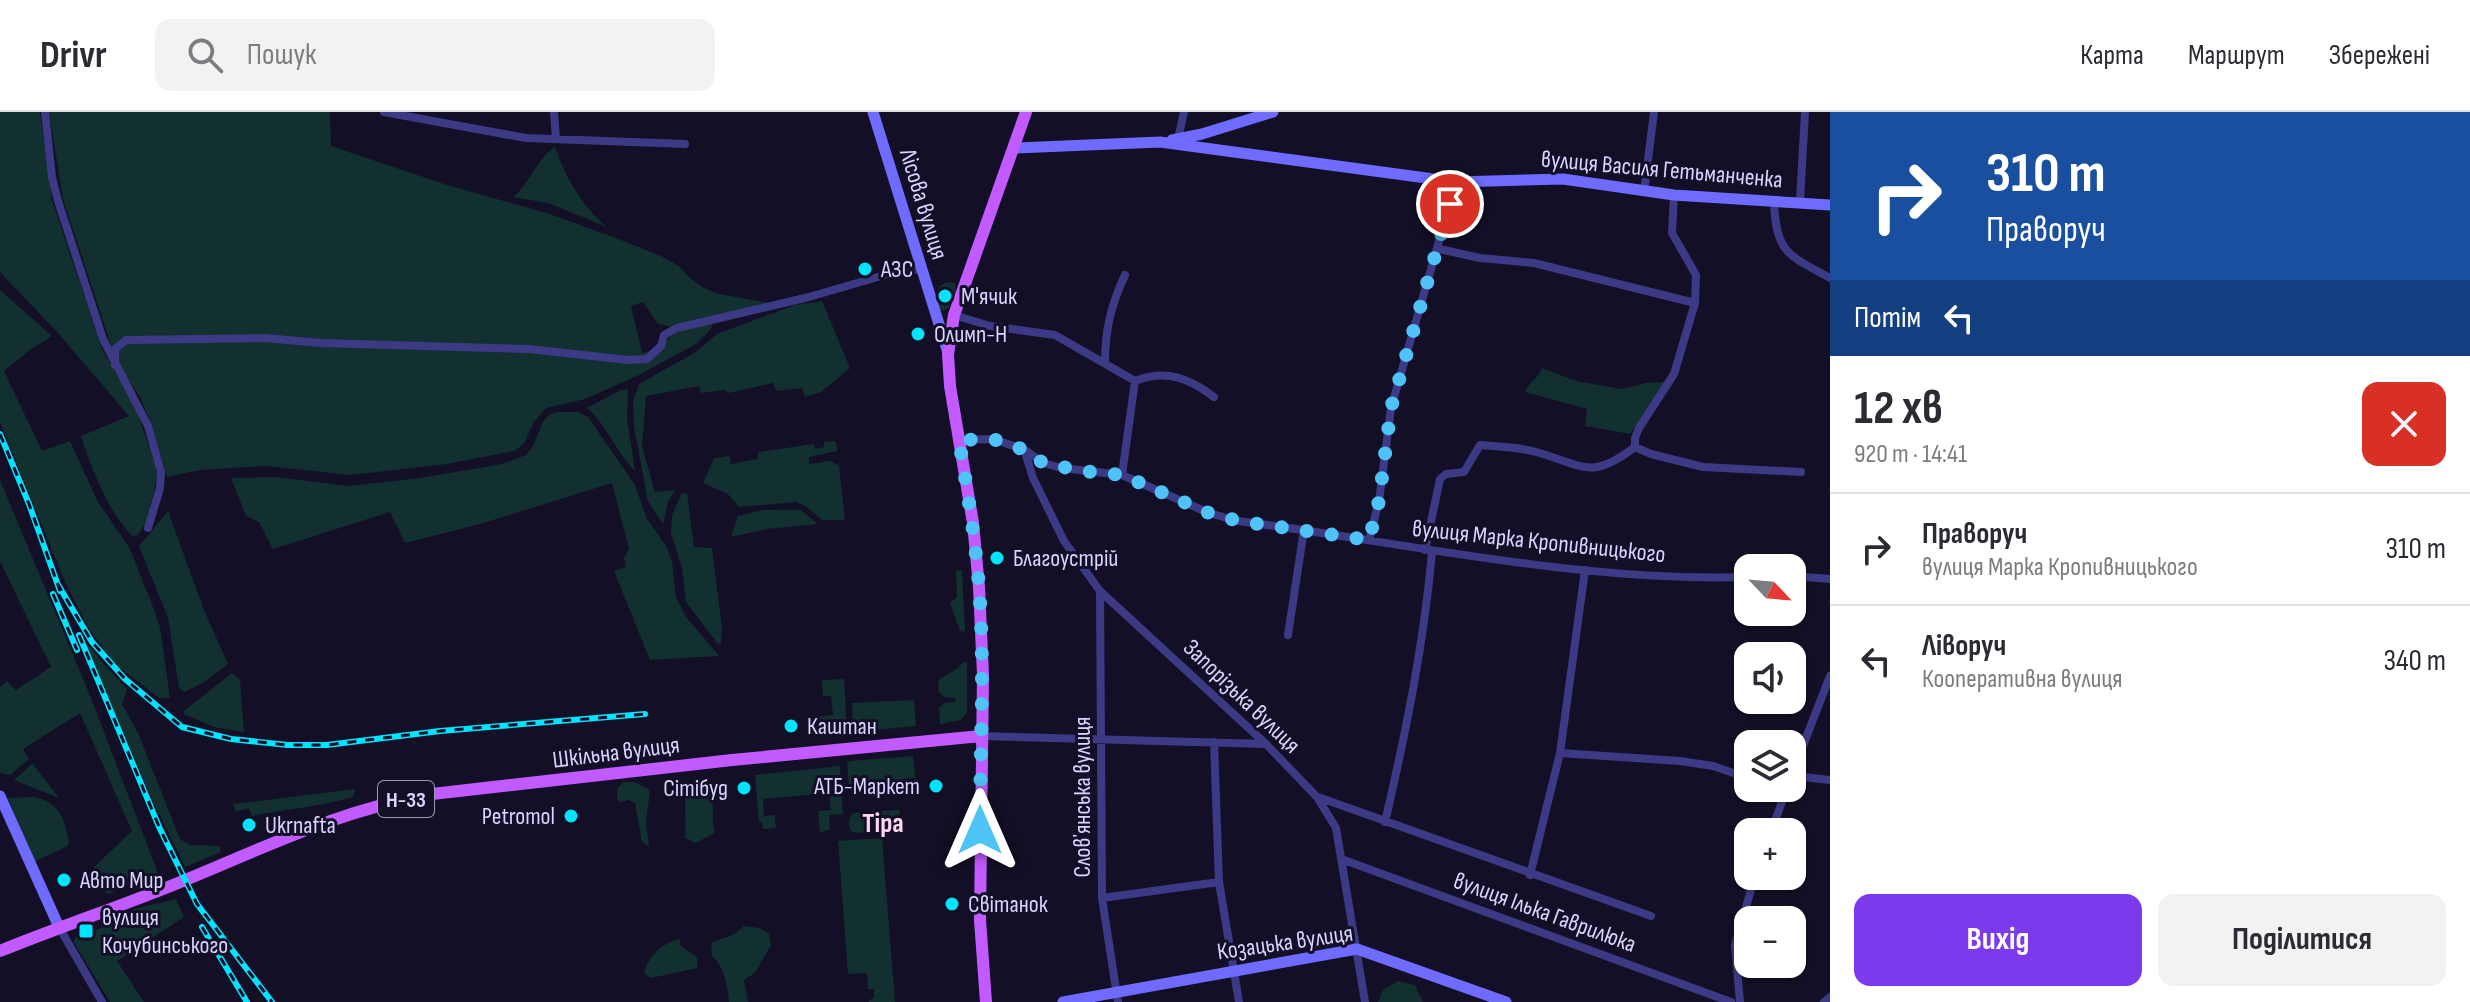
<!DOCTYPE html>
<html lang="uk">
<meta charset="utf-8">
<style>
body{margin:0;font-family:"Sofia Sans Condensed",sans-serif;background:#f2f2f3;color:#2b2b33;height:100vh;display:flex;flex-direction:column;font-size:30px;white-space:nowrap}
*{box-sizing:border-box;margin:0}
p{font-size:26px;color:#7c7c81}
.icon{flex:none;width:44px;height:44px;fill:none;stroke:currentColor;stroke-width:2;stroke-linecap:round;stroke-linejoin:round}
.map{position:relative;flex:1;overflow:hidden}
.details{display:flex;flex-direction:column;background:#fff;width:640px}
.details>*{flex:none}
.guide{background:#1a4fa0;color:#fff;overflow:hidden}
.needle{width:52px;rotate:116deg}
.tools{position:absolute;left:1734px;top:442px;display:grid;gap:16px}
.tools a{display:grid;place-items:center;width:72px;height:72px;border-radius:16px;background:#fff;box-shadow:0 2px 6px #0004;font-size:40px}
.pin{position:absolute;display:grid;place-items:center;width:68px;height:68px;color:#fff;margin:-34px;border:4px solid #fff;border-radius:50%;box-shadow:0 2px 8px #0007}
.me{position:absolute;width:88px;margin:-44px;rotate:0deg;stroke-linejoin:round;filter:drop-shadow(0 0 6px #0008)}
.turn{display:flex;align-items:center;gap:28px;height:168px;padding:0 24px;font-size:36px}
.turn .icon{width:104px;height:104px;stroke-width:2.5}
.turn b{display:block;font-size:56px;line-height:68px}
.then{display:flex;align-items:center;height:76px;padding:0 24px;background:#0003;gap:16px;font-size:30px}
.round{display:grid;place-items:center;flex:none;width:84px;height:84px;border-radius:16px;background:#f2f2f3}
.headline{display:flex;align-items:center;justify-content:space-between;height:136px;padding:0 24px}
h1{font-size:48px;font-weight:700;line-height:60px}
.action{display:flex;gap:16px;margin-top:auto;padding:16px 24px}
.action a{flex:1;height:92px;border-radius:16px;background:#7c3aed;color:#fff;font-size:32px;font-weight:700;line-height:92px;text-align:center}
.action a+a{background:#f2f2f3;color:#2b2b33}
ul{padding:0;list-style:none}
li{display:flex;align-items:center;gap:24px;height:112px;padding:0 24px;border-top:2px solid #e1e1e2}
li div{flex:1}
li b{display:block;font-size:30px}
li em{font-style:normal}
header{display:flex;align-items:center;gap:48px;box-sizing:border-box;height:112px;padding:0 40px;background:#fff;border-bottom:2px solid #e1e1e2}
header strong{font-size:38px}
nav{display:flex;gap:44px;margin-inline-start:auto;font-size:28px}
.search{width:560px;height:72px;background:#f2f2f3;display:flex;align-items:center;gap:20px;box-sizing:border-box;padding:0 28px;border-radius:16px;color:#7c7c81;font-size:30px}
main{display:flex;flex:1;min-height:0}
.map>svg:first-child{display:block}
.green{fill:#12302f}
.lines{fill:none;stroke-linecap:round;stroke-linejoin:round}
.street{stroke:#3d3a85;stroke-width:8}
.secondary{stroke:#6f6bff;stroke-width:11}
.primary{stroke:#c25bff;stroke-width:12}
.rail-casing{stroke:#00e5ff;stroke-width:6}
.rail{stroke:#130f26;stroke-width:3;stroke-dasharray:9;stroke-linecap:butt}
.route{stroke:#4fc3f7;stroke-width:14;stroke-dasharray:0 25.2}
.poi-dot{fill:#00e5ff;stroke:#130f26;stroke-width:3}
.labels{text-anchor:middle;stroke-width:6;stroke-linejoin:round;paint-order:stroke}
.shield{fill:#130f26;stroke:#9e99be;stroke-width:2}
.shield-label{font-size:22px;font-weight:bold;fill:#d9d4ff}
.street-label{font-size:24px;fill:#d9d4ff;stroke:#130f26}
.poi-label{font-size:24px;fill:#d9d4ff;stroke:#130f26;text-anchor:start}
.quarter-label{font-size:28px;font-weight:bold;fill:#ffd6f0;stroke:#130f26}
</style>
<header>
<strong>Drivr</strong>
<div class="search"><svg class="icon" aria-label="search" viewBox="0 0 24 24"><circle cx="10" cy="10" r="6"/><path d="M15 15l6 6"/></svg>Пошук</div>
<nav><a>Карта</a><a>Маршрут</a><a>Збережені</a></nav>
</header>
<main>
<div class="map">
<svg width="1830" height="890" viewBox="0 0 1830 890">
<rect width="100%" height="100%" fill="#130f26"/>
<path class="green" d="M0 0H40L52 88 102 237 133 288 154 349 157 364 154 379 146 410 138 423 132 424C107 397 92 358 81 324L129 304 58 221 0 160Z
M49 0H330L331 34 447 73 547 101 613 125 661 144 679 154 691 167 704 176 719 182 770 191 672 215 658 212 643 190 631 194 642 241 662 236C671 216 694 216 713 211L711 217 696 232 637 264 585 287 546 296 534 310 524 332 514 339 447 352 351 363 266 354 200 358 167 365 151 311 140 285 121 257 111 233 63 87Z
M555 35C566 66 582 94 607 115L548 91 513 85C531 71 535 48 555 35Z
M947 170 955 171V180L949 196 942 199 939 197 936 181 940 174Z
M0 178 52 224 30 238 4 259 42 339 70 329 98 390 129 435 150 487 160 515 170 586H159L114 551 88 515 65 470 0 310Z
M822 189 850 256 821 280 805 285 802 276 776 279 773 271 728 281 724 278 701 281 699 274 646 284 642 335 655 380 675 378 668 390 663 412 648 389 634 315 633 290 639 272 696 240 717 222 795 193Z
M1542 256 1576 269 1621 277 1646 271 1666 270 1630 322 1585 314 1587 297 1525 280C1529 269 1539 267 1542 256Z
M628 277 627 306 635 359C616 340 607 313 587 296L621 278Z
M558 300H578L588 305 635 373 647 407 666 434 672 449 676 485 686 505 719 544 650 548 614 459 626 455 624 446 629 437 612 371 480 412 405 431 390 400 273 437 259 410 246 404 231 366 274 365 349 374 420 366 502 352 526 343 533 334 543 310 550 302Z
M833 329 836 330 837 339 809 345V352L831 349 839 354 845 408H822L807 395 796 390 739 395 728 382 703 371 714 346 729 344 731 352 758 347V340L814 332 815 337 824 335V330Z
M0 368 91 586 158 761 108 782 99 772 93 756 132 719 80 601 23 637 29 647 10 663 0 661V575L7 569 16 578 51 555 0 449Z
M687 381 694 435 712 436 722 517 721 531 718 532 686 490 682 456 671 421 672 404 681 382Z
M763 398H801L818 412 767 417 731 425 738 404Z
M168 399 204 498 228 552 203 571 184 580 179 576 168 506 139 434Z
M962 458 965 520 960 519 950 491 957 485 956 459Z
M87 535H91L101 549 127 577 122 592 138 621 180 727 190 733 219 734 221 740 185 755 153 689Z
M964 550H967V601L960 608 940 612 939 596 944 591 955 590 956 586 944 585 939 580 938 568 955 558Z
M232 561 240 568 244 620 214 615 184 602 185 598Z
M844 567 847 620 807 624 806 605 833 603 831 584H823L822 568Z
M914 588 916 614 853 620 852 591Z
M913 644 915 666 849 672 847 651 850 649Z
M33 651V652L59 686 14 668Z
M840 654 843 702 829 703 830 718 820 720 818 699 831 698 829 681 763 687 764 704 775 703 776 716 763 717 762 710H759L755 663Z
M623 670H634L650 678 646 711 649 734 642 730 635 691 629 688 620 690 617 686V677Z
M704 673 712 680C714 695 711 705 715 721L695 731 685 726C687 707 683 692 687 674Z
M355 677 353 685C320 695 286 697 252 704L249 696 236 700 233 692Z
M34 685C59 690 65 707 69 731L66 735 34 750 8 686Z
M899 698 902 715 894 718 856 721 851 719C848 711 848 708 853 701Z
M882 726 895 890H869V888L874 886V877H868L867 861 848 862 838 729Z
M176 787 184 805 117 849 144 890H110L73 829 78 823 105 815 113 806 134 797Z
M744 814 760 816 769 822 771 833 755 861 744 868 748 890H729C728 874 724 854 712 844L711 831 734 822Z
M680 827V833L698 846 697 856 651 866 644 861C649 843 662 831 680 827Z
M1398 869 1415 873 1423 890H1378L1383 878Z"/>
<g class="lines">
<path class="street" d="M45 0 52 65 58 89 103 227 148 314 161 360 160 376 148 416
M384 0 526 26 685 32
M554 0 556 27
M1178 27 1184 0
M1644 80 1654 0
M1774 90C1776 141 1788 143 1830 166
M1800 90 1805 0
M1439 137 1480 146 1534 151 1695 191
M954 203 990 214 1055 223 1135 269 1122 363
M1105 251C1105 218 1111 193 1125 163
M115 253V237L126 228 265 226 321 231 529 237 629 248 647 247 661 234 664 223 677 216 809 185 895 160 921 157
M1135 269C1166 257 1189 266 1214 285
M959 328 993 327 1025 338 1043 351 1062 356 1122 363 1209 401 1238 409C1408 431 1576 470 1748 465
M1635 335V326L1639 316 1674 262 1695 191 1696 163 1672 121 1674 83
M1025 340 1033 366 1064 429 1100 479 1266 632 1317 685 1336 716 1365 890
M1369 428 1379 389 1391 296 1456 70
M1425 438 1440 367 1446 362 1464 360 1480 333C1500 335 1524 335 1543 342 1587 356 1594 366 1635 335L1651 342 1703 355 1801 360
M1792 464 1830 467
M1100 479 1102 786 1118 890
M1288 523 1304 417
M981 624 1266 632
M1214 630 1219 770 1239 890
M1560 641 1680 649 1713 654 1748 666
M1792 662 1830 564
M1792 667 1803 665 1830 668
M1318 685 1651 804
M1385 710C1406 620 1424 531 1432 440
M1771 720 1787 676
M1344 748 1731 890
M1530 763 1560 641 1585 458
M1102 786 1219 770
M59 815 102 890
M1740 890 1735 833 1755 764
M1824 890 1830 885"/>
<path class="secondary" d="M873 0 948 241
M1172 28 1202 22 1273 0
M1014 36 1160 30 1456 70 1563 67 1674 83 1830 93
M0 684 59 815
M1063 890 1357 837 1506 890"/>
<path class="primary" d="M0 839C59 815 119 795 178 771 264 736 339 698 432 682L732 648 981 624
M986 890 980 808 983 563 979 475 973 411 950 274 948 242 954 203 1026 0"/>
<defs>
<path id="rail" d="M0 322 29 392 60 479
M57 471 92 530 125 567 182 615 231 627 288 633H327L440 619 645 602
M53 482 77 538
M79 523 160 717 197 792 272 890
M202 815 247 890"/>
</defs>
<use href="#rail" class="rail-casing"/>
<use href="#rail" class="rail"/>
</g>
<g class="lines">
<path class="route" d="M980 718C980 637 985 555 979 474 975 425 967 377 959 328L993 327 1025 338 1043 351 1083 359 1122 363 1209 401 1238 409 1369 428 1379 389 1391 296 1450 92"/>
</g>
<g class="poi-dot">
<circle cx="865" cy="157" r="8"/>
<circle cx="945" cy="184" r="8"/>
<circle cx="918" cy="222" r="8"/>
<circle cx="997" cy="446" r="8"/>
<circle cx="791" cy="614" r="8"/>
<circle cx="936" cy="674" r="8"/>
<circle cx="744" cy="676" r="8"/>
<circle cx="571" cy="704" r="8"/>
<circle cx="249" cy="713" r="8"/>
<circle cx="64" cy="768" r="8"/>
<circle cx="952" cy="792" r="8"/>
<rect x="78" y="811" width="16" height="16" rx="4"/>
</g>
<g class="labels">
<rect class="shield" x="378" y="669" width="56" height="36" rx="6"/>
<g class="shield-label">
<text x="406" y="695">Н-33</text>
</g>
<g class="street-label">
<text transform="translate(1662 57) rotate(5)" y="8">вулиця Василя Гетьманченка</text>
<text transform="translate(924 92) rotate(73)" y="8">Лісова вулиця</text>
<text transform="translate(1539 429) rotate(6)" y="8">вулиця Марка Кропивницького</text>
<text transform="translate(1242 584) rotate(44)" y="8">Запорізька вулиця</text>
<text transform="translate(616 640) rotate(-7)" y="8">Шкільна вулиця</text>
<text transform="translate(1082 685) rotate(-90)" y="8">Словʼянська вулиця</text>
<text transform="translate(1545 800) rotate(20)" y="8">вулиця Ілька Гаврилюка</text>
<text transform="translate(1285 830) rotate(-8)" y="8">Козацька вулиця</text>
</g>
<g class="poi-label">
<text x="881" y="165">АЗС</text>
<text x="961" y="192">М'ячик</text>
<text x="934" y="230">Олимп-Н</text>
<text x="1013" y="454">Благоустрій</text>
<text x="807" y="622">Каштан</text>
<text x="920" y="682" text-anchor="end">АТБ-Маркет</text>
<text x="728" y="684" text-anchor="end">Сітібуд</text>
<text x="555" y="712" text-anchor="end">Petromol</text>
<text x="265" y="721">Ukrnafta</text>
<text x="80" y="776">Авто Мир</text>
<text x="968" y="800">Світанок</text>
<text x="102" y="813">вулиця<tspan x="102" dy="28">Кочубинського</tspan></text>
</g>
<g class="quarter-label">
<text x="883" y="720">Тіра</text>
</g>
</g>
</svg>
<div class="tools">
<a><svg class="needle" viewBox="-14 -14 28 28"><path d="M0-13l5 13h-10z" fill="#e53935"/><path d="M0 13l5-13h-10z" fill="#7c7c81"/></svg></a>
<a><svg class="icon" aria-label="sound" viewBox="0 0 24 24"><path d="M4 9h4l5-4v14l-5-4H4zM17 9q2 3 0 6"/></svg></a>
<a><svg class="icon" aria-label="layers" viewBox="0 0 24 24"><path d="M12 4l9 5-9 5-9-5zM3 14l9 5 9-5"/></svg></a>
<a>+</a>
<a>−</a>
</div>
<div class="pin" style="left:1450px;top:92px;background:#d93025"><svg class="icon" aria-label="arrive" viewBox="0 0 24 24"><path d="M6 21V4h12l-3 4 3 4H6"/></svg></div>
<svg class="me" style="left:980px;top:718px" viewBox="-20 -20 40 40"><path d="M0-17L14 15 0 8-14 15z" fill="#4fc3f7" stroke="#fff" stroke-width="4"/></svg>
</div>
<section class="details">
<div class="guide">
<div class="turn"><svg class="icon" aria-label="right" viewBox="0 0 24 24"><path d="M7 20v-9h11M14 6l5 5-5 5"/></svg><div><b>310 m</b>Праворуч</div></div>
<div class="then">Потім<svg class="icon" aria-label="left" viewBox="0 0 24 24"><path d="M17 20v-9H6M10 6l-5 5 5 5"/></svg></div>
</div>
<div class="headline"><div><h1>12 хв</h1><p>920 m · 14:41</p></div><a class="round" style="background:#d93025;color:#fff"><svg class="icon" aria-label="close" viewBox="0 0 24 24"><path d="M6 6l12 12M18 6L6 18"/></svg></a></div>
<ul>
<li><svg class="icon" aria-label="right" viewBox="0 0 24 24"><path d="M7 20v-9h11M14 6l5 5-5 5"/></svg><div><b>Праворуч</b><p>вулиця Марка Кропивницького</p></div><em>310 m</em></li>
<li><svg class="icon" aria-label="left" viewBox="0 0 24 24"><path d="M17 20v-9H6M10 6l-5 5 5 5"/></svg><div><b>Ліворуч</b><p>Кооперативна вулиця</p></div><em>340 m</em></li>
</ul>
<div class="action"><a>Вихід</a><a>Поділитися</a></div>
</section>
</main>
